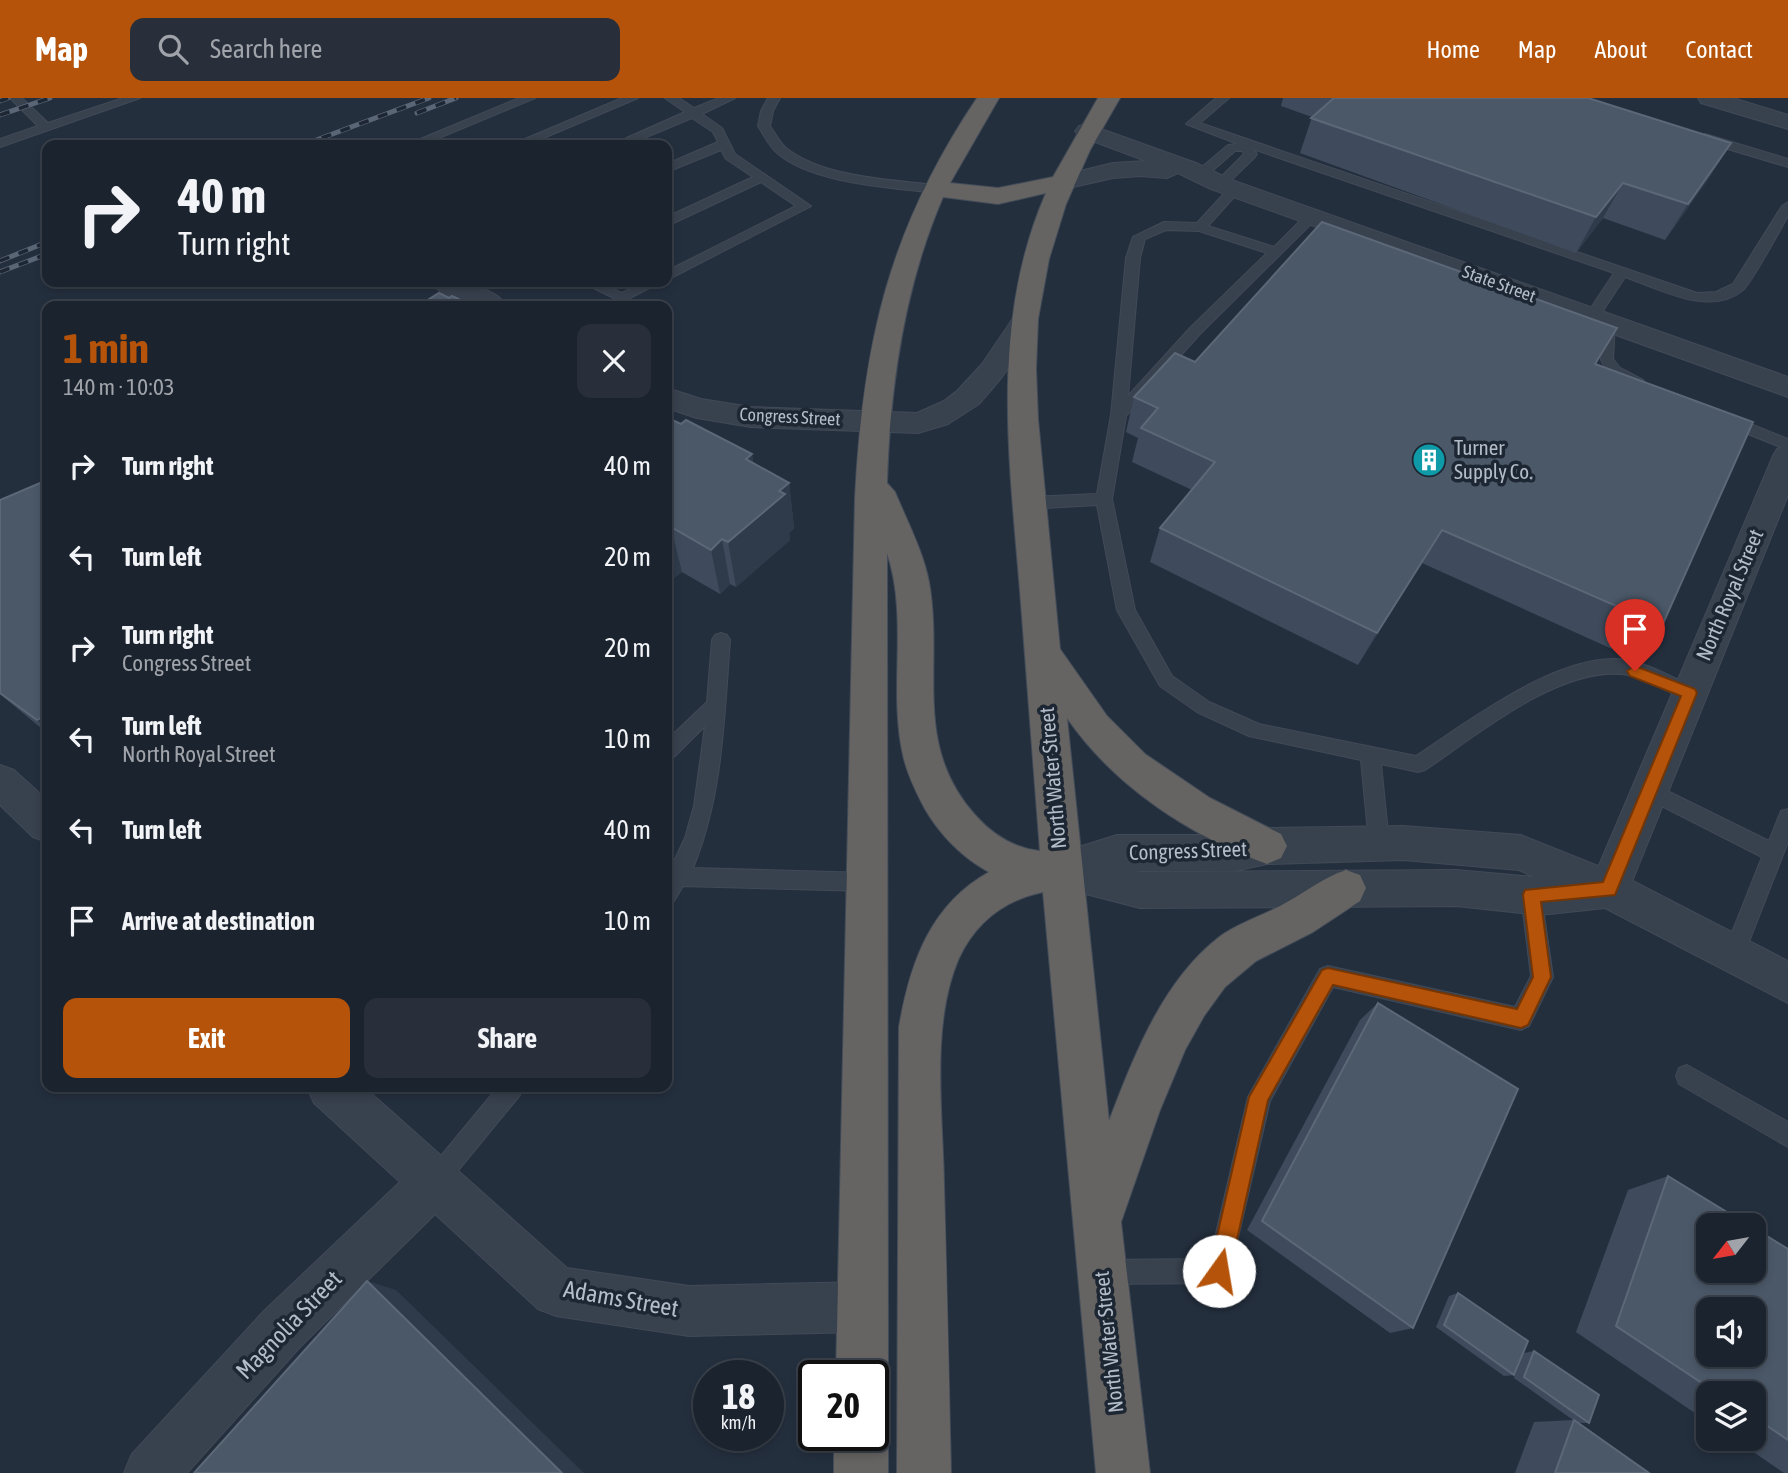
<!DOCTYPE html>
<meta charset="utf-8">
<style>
body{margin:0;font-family:"Asap Condensed",sans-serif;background:#282f3a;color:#f1f3f6;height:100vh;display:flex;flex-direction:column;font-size:26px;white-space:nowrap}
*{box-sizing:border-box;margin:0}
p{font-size:23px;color:#a0a4aa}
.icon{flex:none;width:38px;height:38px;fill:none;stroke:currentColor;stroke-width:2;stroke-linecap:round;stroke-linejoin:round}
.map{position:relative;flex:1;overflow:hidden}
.panel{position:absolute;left:42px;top:203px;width:630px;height:791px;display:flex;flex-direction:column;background:#1b232e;border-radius:14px;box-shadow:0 4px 10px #0003,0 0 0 2px #39404a}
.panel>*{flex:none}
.guide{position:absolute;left:42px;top:42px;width:630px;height:147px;border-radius:14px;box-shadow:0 4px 10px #0003,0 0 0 2px #39404a;background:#1b232e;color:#f1f3f6;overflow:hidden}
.needle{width:46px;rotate:239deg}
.fabs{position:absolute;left:1696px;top:1115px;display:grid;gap:14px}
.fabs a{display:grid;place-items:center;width:70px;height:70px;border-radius:14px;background:#1b232e;box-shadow:0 4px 10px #0003,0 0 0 2px #39404a;font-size:35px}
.speed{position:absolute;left:693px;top:1262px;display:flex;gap:14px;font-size:35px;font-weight:700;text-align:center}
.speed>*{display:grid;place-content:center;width:91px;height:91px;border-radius:50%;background:#1b232e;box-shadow:0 4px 10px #0003,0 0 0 2px #39404a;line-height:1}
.speed small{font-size:18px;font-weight:400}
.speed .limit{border:4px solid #111;border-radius:10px;background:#fff;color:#111}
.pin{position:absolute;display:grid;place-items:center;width:60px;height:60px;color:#fff;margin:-72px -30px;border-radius:50% 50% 50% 0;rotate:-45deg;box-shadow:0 0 7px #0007}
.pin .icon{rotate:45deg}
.me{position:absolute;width:77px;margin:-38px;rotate:13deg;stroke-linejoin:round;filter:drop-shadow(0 0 5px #0008)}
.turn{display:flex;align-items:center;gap:24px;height:147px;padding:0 21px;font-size:32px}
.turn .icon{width:91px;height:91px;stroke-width:2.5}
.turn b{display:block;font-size:49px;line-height:60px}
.round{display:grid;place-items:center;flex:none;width:74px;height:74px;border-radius:14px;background:#282f3a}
.headline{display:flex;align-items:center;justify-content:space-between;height:119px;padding:0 21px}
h1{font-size:42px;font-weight:700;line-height:52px;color:#b45309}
.action{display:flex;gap:14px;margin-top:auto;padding:14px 21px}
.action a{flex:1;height:80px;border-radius:14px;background:#b45309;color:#fff;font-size:28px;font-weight:700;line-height:80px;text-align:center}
.action a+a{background:#282f3a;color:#f1f3f6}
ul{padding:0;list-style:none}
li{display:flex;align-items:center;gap:21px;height:91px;padding:0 21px}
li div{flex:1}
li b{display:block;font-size:26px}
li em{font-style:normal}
header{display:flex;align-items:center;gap:42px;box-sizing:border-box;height:98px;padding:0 35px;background:#b45309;color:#fff}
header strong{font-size:33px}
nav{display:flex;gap:38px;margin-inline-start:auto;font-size:24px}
.search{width:490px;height:63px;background:#282f3a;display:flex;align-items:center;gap:18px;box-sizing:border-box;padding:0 24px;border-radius:14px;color:#a0a4aa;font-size:26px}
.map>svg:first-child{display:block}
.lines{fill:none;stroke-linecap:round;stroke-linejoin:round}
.service-casing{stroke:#414a57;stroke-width:2}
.minor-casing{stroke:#414a57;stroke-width:2}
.tertiary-casing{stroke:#414a57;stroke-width:2}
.trunk-casing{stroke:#434c59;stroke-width:2}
.service{fill:#38414e;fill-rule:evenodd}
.minor{fill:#38414e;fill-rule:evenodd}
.tertiary{fill:#38414e;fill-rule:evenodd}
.trunk{fill:#656462;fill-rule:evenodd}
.rail-casing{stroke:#5a6575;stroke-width:5}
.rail{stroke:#1d2633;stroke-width:3.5;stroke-dasharray:10;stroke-linecap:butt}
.wall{fill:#3f4b5c}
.shaded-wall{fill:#2f3b4b}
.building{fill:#4b5868;stroke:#5c6777;stroke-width:2;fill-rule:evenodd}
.route{fill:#b45309;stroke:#753606;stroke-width:2}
.labels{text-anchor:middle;stroke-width:7;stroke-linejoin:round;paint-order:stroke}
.far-street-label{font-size:18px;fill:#b4bcc9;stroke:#1d2633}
.poi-label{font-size:21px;fill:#b4bcc9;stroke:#1d2633;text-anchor:start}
.street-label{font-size:21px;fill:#b4bcc9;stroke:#1d2633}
.near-street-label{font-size:24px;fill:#b4bcc9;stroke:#1d2633}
</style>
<header>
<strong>Map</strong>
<div class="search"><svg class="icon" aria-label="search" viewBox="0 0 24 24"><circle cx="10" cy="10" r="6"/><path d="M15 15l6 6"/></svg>Search here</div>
<nav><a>Home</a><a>Map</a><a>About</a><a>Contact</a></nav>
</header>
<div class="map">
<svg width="1788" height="1375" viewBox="0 0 1788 1375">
<rect width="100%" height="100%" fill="#242f3e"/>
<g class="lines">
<defs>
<path id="service" d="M10 0H22L48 25 123 0H140L0 49V41L38 28Z
M519 0H535L422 47H406Z
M622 0H638L527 47H511Z
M665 0H679L694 10 719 0H735L702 16 722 30 735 56 811 108 667 182V173L796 108 761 84 667 128V119L753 79 726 61 721 52 667 74V66L718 44 713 34 692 20 627 47H611L685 14Z
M768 0H780L773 13 770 28C775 35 779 44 786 50 822 79 891 82 935 87L941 91 935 95C890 89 813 86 777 55 769 48 764 37 758 28L761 13Z
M1216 0H1229L1200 25 1697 195 1716 194 1733 186 1782 108 1788 104V118C1779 133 1753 183 1743 192 1710 220 1658 190 1625 179L1597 222 1592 223 1585 219 1614 175 1253 51 1257 56 1255 59 1224 89H1216L1214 86 1244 56 1242 53H1235L1204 80H1196V74L1228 47 1238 46 1186 26Z
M1705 36 1788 61V69L1701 43 1699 40Z
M1235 87 1241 91 1208 128 1274 149 1307 116H1317L1318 119 1200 236 1126 318 1112 401 1135 512 1172 578 1209 604 1259 626 1416 658C1468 624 1561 552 1626 562 1650 566 1673 580 1695 590L1698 595 1695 600 1689 602 1683 600C1664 592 1643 578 1622 576 1557 570 1477 637 1425 672L1418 674 1381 666 1389 745 1386 751 1379 754 1372 751 1369 745 1361 662 1249 638 1197 614 1160 588 1117 512 1097 407 1028 411 1020 405 1028 399 1097 396 1111 317 1126 160 1133 139 1164 124 1197 125 1231 88ZM1166 132 1199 133 1267 155 1190 230 1128 298 1140 160 1145 141Z
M581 184H598L622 195 644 184H661L622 204Z
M1608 221 1615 225 1613 261 1620 270 1643 282 1645 285 1643 288C1635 290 1630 287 1622 283 1594 268 1599 253 1601 225Z
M1728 317 1788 341V352L1723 326 1720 322 1723 318Z
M721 535 727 537 730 542C724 620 723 697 693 770L868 775 875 778 878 784 875 790 868 793 683 788 674 803 667 805V778L685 740 694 708 705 628 674 659 667 661V642L707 604 712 542 715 537Z
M1649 684 1769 743 1781 713 1788 711V744L1741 864 1734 867 1727 864 1723 857 1762 759 1642 698 1639 692 1642 686Z
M1531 788 1538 790 1541 797 1553 879 1529 928 1521 932 1333 889 1270 1003 1228 1182 1219 1185 1102 1186 1093 1183 1090 1174 1093 1165 1102 1162 1210 1161 1248 999 1320 871 1328 868 1515 909 1531 878 1521 797 1524 790Z
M1687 967 1788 1024V1049L1679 986 1676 978 1679 970Z
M498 989H523L520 997 442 1092 434 1096 426 1092 422 1084 426 1076Z"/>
<path id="minor" d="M1087 26 1196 65 1229 81 1788 279V299L1211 91 1178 75 1167 80 1140 78 1113 80 1060 92 1051 90 1048 85 1051 80 1113 65 1146 63 1079 38 1075 33 1079 28Z
M432 184C456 184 492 186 507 208 483 209 445 206 432 184Z
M1024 216 1034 219 1038 225 1002 279 979 306 948 326 918 335 751 329 697 320 667 310V290L701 301 751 309 917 315 944 303 958 292 982 266 1014 219Z
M1788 347V397L1629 791 1623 804 1609 809 1595 804 1589 791 1773 358 1777 351Z
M0 667 14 672 47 702V744L33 739 0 707Z
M307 989H364L567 1170 689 1188 862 1184 880 1191 887 1209 880 1227 862 1234 689 1238 556 1218 538 1211 435 1116 300 1249 187 1375H124L132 1356 264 1213 400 1084 314 1005Z"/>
<path id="tertiary" d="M1698 0H1733L1788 17V31L1701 5Z
M1403 728 1521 737 1623 778 1788 863V905L1605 810 1540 817 1456 808 1140 810 1047 786 1041 773 1047 759 1117 737H1234L1267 730ZM1403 762 1519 772 1534 779 1456 772 1140 774 1136 773H1234L1267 766Z"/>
<path id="trunk" d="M977 0H999L950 85 998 90 1053 79 1098 0H1120L1090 52 1066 106 1049 161 1038 221 1036 271 1038 321 1060 551 1107 618 1145 656 1210 700 1281 736 1287 748 1281 760 1267 766C1190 738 1114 688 1067 620L1109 1023C1134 958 1162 884 1218 840 1236 826 1260 819 1280 808 1303 796 1322 780 1346 772L1360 777 1366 790 1360 803 1313 834 1256 863 1225 889 1204 918 1185 952 1160 1012 1121 1124 1150 1375H1096L1043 794C1005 802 976 824 959 860 930 926 943 1017 944 1087 947 1183 949 1279 951 1375H897L899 929C910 865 930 807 989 774 963 760 940 737 925 711 916 694 907 676 903 657 888 591 909 520 887 455L888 1278 880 1296 873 1299V1278H836L855 400C863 244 889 131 977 0ZM1046 95C990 223 1009 359 1020 493 1027 580 1033 667 1040 753 1014 750 993 737 976 718 911 647 944 568 929 484 923 453 907 423 895 394L887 385C890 288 904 189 943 99L998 106Z
M873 1315 880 1318 888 1337V1375H834V1337H873Z"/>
</defs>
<use href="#service" class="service-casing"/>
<use href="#minor" class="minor-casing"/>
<use href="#tertiary" class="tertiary-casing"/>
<use href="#trunk" class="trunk-casing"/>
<use href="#service" class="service"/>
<use href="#minor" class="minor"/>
<use href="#tertiary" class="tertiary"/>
<use href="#trunk" class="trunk"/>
<defs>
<path id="rail" d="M0 3 8 0
M417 15 456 0
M0 17 50 0
M303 47 429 0
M0 163 47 144
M0 174 47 156"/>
</defs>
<use href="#rail" class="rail-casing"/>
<use href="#rail" class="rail"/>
</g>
<path class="wall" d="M1283 0H1588L1731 45 1709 80 1665 142 1603 120 1576 155 1300 55 1312 19 1281 8Z
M1195 264 1595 266 1662 528 1632 560 1422 465 1358 567 1150 464 1160 430 1192 392 1132 364 1138 340 1126 334 1134 299Z
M667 323 681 326 752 356 753 365 789 385 794 430 789 435 790 442 736 489 730 486 720 496 682 474 667 485Z
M47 382V635L0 596V402Z
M1378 905 1413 1230 1390 1235 1247 1132 1360 922Z
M1668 1078 1788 1151V1375H1784L1733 1340H1754V1295H1708V1324L1576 1234 1628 1092Z
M1458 1195 1514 1277 1504 1278 1436 1229 1449 1198Z
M1534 1253 1589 1325H1578L1649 1375H1515L1534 1324 1573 1322 1514 1280 1524 1255Z"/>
<path class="shaded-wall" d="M1731 45 1709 80 1665 142 1688 106Z
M1623 85 1603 120 1576 155 1596 119Z
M752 356 759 402 746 361Z
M789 385 794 430 789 435 790 442 736 489 728 444Z
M671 429 682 474 667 485V432Z
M1442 432 1422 465 1358 567 1377 535Z
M722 441 730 486 720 496 711 452Z
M47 616V631L37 622Z
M367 1183 396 1192 584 1375H562Z"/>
<path class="building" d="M1334 0H1588L1731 45 1688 106 1623 85 1596 119 1311 20Z
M1322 124 1617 230 1595 266 1753 324 1662 528 1442 432 1377 535 1160 430 1215 364 1141 330 1158 310 1134 299 1175 255 1195 264Z
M439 195 449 200 452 198 473 208H418Z
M670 321 681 326 686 322 752 356 746 361 789 385 779 393 785 396 728 444 722 441 711 452 671 429 667 432V323Z
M47 382V616L37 622 0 595V402Z
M1378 905 1518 991 1413 1230 1262 1123Z
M1668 1078 1748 1127H1708V1172H1754V1130L1788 1151V1342L1754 1319V1295H1717L1616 1228ZM1708 1211H1754V1256H1708Z
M367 1183 562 1375H194Z
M1458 1195 1528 1243 1514 1277 1444 1227Z
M1534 1253 1599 1297 1589 1325 1524 1279Z
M1574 1322 1649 1375H1555Z"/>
<path class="route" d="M1635 568 1695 591 1697 595 1615 797 1541 804 1551 879 1528 927 1521 930 1333 887 1268 1002 1230 1173 1227 1180 1219 1183 1212 1180 1209 1173 1249 999 1322 872 1328 870 1517 911 1533 879 1523 797 1525 792 1603 784 1681 598 1630 578 1627 573Z"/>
<defs>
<symbol id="building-disc" viewBox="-11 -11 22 22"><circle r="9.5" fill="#0f9aa8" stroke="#1d2633"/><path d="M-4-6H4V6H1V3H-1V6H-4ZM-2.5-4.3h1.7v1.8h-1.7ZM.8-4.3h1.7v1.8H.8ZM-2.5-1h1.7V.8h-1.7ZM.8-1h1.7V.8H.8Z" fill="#fff"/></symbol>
</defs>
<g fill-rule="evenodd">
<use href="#building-disc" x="1410" y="343" width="38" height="38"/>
</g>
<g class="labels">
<g class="far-street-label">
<text transform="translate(1499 186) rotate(20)" y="6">State Street</text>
<text transform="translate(790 319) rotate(3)" y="6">Congress Street</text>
</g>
<g class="poi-label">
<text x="1454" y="357">Turner<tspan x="1454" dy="24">Supply Co.</tspan></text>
</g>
<g class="street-label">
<text transform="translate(1730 497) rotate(-67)" y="7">North Royal Street</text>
<text transform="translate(1053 680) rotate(-95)" y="7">North Water Street</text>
<text transform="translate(1188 753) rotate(-2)" y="7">Congress Street</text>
<text transform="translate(1109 1244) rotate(-96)" y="7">North Water Street</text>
</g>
<g class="near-street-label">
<text transform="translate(621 1201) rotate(10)" y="8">Adams Street</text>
<text transform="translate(289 1227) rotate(-46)" y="8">Magnolia Street</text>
</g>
</g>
</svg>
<div class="fabs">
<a><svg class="needle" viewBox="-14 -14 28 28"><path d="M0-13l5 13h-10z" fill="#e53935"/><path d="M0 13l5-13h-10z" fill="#a0a4aa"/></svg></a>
<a><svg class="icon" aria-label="sound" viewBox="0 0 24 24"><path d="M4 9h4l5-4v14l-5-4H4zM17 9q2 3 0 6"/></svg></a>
<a><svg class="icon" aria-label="layers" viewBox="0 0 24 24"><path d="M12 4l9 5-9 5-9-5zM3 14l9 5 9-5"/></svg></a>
</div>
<div class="speed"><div>18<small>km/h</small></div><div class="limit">20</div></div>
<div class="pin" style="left:1635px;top:573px;background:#d93025"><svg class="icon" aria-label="arrive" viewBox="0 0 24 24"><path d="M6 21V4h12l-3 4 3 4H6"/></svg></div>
<svg class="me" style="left:1219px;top:1173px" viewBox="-20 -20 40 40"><circle r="19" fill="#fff"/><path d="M0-13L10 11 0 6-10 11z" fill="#b45309"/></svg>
<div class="guide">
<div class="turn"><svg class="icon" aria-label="right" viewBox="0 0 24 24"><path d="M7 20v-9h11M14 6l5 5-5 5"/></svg><div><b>40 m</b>Turn right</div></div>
</div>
<section class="panel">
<div class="headline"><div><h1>1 min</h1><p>140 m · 10:03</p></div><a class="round"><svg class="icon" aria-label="close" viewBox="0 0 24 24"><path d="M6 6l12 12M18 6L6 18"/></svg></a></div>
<ul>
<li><svg class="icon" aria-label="right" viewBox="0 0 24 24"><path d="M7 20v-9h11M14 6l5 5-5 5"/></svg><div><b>Turn right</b></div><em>40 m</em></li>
<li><svg class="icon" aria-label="left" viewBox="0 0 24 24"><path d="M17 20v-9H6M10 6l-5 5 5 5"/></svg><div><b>Turn left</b></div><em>20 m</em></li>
<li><svg class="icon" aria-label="right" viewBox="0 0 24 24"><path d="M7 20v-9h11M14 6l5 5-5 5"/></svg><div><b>Turn right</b><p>Congress Street</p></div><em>20 m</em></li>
<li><svg class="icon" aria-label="left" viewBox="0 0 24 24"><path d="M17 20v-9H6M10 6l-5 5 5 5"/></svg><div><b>Turn left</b><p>North Royal Street</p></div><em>10 m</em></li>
<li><svg class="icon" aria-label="left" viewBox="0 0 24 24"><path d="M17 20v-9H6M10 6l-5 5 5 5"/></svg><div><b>Turn left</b></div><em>40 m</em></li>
<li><svg class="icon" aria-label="arrive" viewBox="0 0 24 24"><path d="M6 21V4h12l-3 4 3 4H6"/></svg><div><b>Arrive at destination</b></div><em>10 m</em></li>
</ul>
<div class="action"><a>Exit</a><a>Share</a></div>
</section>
</div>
